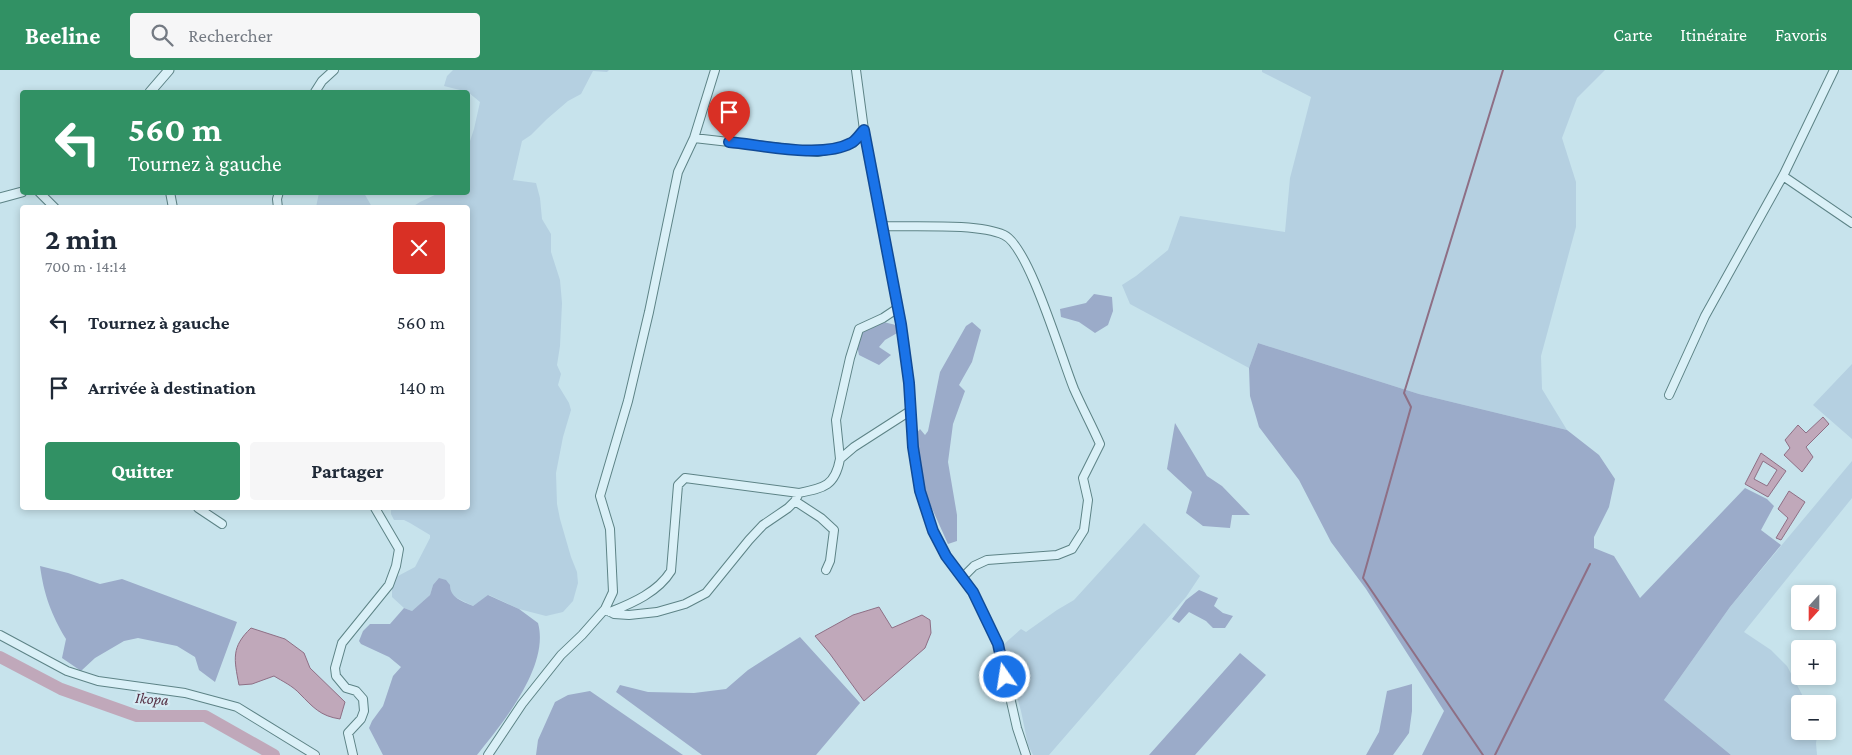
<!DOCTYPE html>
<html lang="fr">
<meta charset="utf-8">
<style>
body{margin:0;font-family:"Crimson Pro",serif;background:#f6f6f7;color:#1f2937;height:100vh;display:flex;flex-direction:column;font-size:19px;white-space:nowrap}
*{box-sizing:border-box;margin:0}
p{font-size:16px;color:#747a83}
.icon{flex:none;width:28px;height:28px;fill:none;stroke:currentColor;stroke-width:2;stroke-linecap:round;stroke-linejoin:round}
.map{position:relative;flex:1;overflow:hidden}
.drawer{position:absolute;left:20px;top:135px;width:450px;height:305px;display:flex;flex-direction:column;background:#fff;border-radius:5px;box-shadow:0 2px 8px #0003}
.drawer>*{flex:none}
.guide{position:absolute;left:20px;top:20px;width:450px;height:105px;border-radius:5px;box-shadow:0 2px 8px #0003;background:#319164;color:#fff;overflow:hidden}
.needle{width:32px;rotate:201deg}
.buttons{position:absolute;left:1791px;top:515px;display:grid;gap:10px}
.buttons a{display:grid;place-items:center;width:45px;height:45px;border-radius:5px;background:#fff;box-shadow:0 2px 8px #0003;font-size:25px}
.pin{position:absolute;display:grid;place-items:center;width:42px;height:42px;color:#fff;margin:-51px -21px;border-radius:50% 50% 50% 0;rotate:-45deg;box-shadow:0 0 5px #0007}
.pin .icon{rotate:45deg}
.me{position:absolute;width:55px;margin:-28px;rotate:347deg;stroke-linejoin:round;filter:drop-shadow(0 0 4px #0008)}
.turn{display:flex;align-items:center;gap:18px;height:105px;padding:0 25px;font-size:22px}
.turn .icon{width:65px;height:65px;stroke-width:2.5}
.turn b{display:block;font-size:35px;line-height:42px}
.round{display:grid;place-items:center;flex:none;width:52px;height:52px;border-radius:5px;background:#f6f6f7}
.headline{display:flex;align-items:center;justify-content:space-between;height:85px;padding:0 25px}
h1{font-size:30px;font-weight:700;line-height:38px}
.primary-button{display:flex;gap:10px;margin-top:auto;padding:10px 25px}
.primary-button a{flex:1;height:58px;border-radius:5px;background:#319164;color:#fff;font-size:20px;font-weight:700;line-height:58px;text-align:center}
.primary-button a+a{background:#f6f6f7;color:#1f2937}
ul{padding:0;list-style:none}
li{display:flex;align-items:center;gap:15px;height:65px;padding:0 25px}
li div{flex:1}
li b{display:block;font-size:19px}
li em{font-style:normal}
header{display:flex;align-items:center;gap:30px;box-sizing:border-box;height:70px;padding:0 25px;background:#319164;color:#fff}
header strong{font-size:24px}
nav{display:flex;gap:28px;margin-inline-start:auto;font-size:18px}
.search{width:350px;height:45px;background:#f6f6f7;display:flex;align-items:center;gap:12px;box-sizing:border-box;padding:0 18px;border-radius:5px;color:#747a83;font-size:19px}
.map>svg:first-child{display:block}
.farmland{fill:#b5d0e1}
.green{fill:#9babc9}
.water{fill:#c0a8ba;stroke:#8e6f85;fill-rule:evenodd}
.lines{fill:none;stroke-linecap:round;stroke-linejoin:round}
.stream{stroke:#8e6f85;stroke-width:2}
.river{stroke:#c0a8ba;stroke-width:12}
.minor-casing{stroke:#5d8386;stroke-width:10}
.tertiary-casing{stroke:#5d8386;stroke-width:11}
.minor{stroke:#daf0f7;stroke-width:8}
.tertiary{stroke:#daf0f7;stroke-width:9}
.route-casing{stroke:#114b97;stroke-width:12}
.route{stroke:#1a73e8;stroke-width:9}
.labels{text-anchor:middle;stroke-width:4.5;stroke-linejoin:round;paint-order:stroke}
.water-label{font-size:16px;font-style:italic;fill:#563044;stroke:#d6ecf4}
</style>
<header>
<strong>Beeline</strong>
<div class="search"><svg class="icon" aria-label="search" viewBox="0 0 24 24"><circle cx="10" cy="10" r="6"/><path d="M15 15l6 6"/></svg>Rechercher</div>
<nav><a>Carte</a><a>Itinéraire</a><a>Favoris</a></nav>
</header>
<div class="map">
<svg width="1852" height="685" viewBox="0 0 1852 685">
<rect width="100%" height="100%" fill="#c7e3ec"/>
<path class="farmland" d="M453 0H609L607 2 593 1 581 24 568 31 547 49 531 65 522 71 513 110 536 113 540 128 542 149 551 164V182L560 210 562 233 560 276 557 295 561 304 558 315 569 333 571 340 563 367 556 403 557 434 560 449 571 487 577 502 578 513 573 531 563 542 546 546 519 539 489 525 473 536 455 527 450 522 433 515 430 525 412 541 404 538 392 527V517L396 507 415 497 430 468V465L410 453 404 450H394L391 444V438H468V138L412 137 420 132 439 123 468 122V77L474 59 480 32 468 22 444 16 447 6Z
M1262 0H1605L1577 28 1562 68 1576 112V157L1541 286 1542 319 1567 360 1419 324 1258 273 1249 298 1130 234 1122 215 1136 206 1168 180 1180 146 1285 162 1290 108 1311 27 1262 2Z
M364 123 372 137H316L319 123Z
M1852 294V369L1813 335Z
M1852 391V428L1744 562 1771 580 1787 596 1807 634H1800V661H1818L1816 673 1817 685H1731L1664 630 1730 537Z
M1144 453 1200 506 1186 527 1049 685H1033L1028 675 1021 641 1003 575 1021 559 1026 562 1057 540 1074 530Z"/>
<path class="green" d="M1094 224 1112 227 1113 241 1108 255 1095 263 1079 252 1061 247 1060 239 1086 233Z
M879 251 896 255 899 262 885 270 879 277 891 285 879 295 859 285C854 264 863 260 879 251Z
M972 252 981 260 972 292 959 315 965 321 953 354 948 392 957 445V471L948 474 925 423 920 401 915 365 920 359 925 365 928 361 940 302 966 256Z
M1258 273 1419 324 1567 360 1599 385 1615 409 1609 437 1594 467V478L1614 486 1640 528 1745 418 1767 429 1774 436 1761 460 1781 475 1730 537 1664 630 1731 685H1422L1444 641 1366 519 1331 472 1299 410 1259 357 1250 326 1249 298Z
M1175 353 1207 406 1222 416 1250 445H1232L1230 458 1203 456 1186 443 1192 422 1167 399Z
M40 496 68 503 100 514 122 509 237 552 215 612 199 600 195 587 177 576 138 568 124 571 95 588 81 601 62 588 66 569C51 544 44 525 40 496Z
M439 508 446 510 450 515C450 528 462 531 473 536L488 525 519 539 538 553C550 596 502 654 477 685H383L369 658 372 651 383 636 393 606 401 597 389 587 361 574 359 571 363 561 370 554H390L404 538 412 541 430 525 433 515Z
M1199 520 1218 528 1214 536 1223 543 1233 546 1225 558H1213L1206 551 1189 542 1179 553 1172 549 1186 530Z
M800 567 860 633 816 685H702L616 622 620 615 648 622 694 623 726 619 748 600Z
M1240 583 1266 605 1195 685H1149Z
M1412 614V641L1409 663 1393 685H1366L1379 662 1387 621Z
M590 621 683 685H536L538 670 555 632 568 625Z"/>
<path class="water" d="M1823 347 1829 354 1806 377 1813 387 1802 402 1784 385 1790 378 1785 370 1798 355 1806 363Z
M1761 383 1786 401 1768 427 1745 414ZM1763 391 1777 400 1767 416 1754 409Z
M1789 421 1805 432 1781 470 1776 468 1788 448 1778 439Z
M879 537 892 558 922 545 930 550 931 563 925 578 864 631 830 584 815 566 853 545Z
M251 558 285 569 304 583 310 598 345 632 340 649C320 646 313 637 300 624 293 616 282 611 274 606L252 614 239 615C234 589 231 577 251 558Z"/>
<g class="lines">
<path class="stream" d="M1483 685 1363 508 1411 337 1404 323 1503 0
M1495 685 1590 494"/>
<path class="river" d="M0 587 61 619 137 646H205L274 685"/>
<defs>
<path id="minor" d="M856 0 864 60 901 254 909 313 913 377 920 421 933 461 946 486 973 522 998 574 1017 658 1026 685
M315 22 322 11 334 0
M694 68 817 82 838 78 853 73 864 60
M1783 106 1852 153
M39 122 55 138
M170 122 173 138
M278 138 277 129 279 122
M883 156C913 157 978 153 1004 165 1029 176 1062 290 1074 319 1082 337 1092 356 1100 374L1083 408 1088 430 1084 460 1072 479 1057 485 987 490 974 496 963 507
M1669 325 1705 246 1784 104 1834 0
M840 389 836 350 850 288 859 259 883 248 898 238
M795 431 821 448 834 460 830 491 826 500
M198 438 222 454
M605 539 614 544 629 545 657 542 685 534 706 523 749 470 763 455 788 438 795 431 799 423C824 418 835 416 840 389L854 377 910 341
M610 542C633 533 658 522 671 501L678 415 685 408 799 423
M0 565 67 601 98 611 185 623 237 637 315 685
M353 685 348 663 361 649 364 641 363 629 356 621 346 618 336 606 335 598 342 573 389 515 396 496 399 479 375 438
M488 685 522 634 561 585 582 565 605 539 613 522 610 459 600 426 628 331 649 242 678 102 694 68 715 0"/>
<path id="tertiary" d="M150 22 169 0
M0 128 22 122"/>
</defs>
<use href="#minor" class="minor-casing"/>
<use href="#tertiary" class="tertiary-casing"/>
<use href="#minor" class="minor"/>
<use href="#tertiary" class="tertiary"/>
</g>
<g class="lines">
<defs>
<path id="route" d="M729 72C762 75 822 89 851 73 856 71 860 64 864 60L901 254 909 313 913 377 920 421 933 461 946 486 973 522 998 574 1005 607"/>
</defs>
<use href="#route" class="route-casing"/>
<use href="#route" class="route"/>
</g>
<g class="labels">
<g class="water-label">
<text transform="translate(152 628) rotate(4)" y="6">Ikopa</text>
</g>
</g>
</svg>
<div class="buttons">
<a><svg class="needle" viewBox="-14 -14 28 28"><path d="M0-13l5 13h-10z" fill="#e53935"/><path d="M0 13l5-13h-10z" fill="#747a83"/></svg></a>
<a>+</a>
<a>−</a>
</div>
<div class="pin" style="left:729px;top:72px;background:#d93025"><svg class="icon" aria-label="arrive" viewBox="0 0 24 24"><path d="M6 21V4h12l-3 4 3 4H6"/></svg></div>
<svg class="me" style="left:1005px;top:607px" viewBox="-20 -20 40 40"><circle r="17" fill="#1a73e8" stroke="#fff" stroke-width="3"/><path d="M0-11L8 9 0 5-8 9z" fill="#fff"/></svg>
<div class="guide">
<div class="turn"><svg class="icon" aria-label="left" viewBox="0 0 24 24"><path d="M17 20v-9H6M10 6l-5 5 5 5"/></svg><div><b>560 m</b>Tournez à gauche</div></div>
</div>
<section class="drawer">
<div class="headline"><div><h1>2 min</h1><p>700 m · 14:14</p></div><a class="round" style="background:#d93025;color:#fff"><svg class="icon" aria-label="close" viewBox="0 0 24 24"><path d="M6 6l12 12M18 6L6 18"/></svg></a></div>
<ul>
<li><svg class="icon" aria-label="left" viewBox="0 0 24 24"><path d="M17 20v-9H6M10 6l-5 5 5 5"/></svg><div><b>Tournez à gauche</b></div><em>560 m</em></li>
<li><svg class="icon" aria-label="arrive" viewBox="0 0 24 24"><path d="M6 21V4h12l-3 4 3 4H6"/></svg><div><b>Arrivée à destination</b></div><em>140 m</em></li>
</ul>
<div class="primary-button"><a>Quitter</a><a>Partager</a></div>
</section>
</div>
